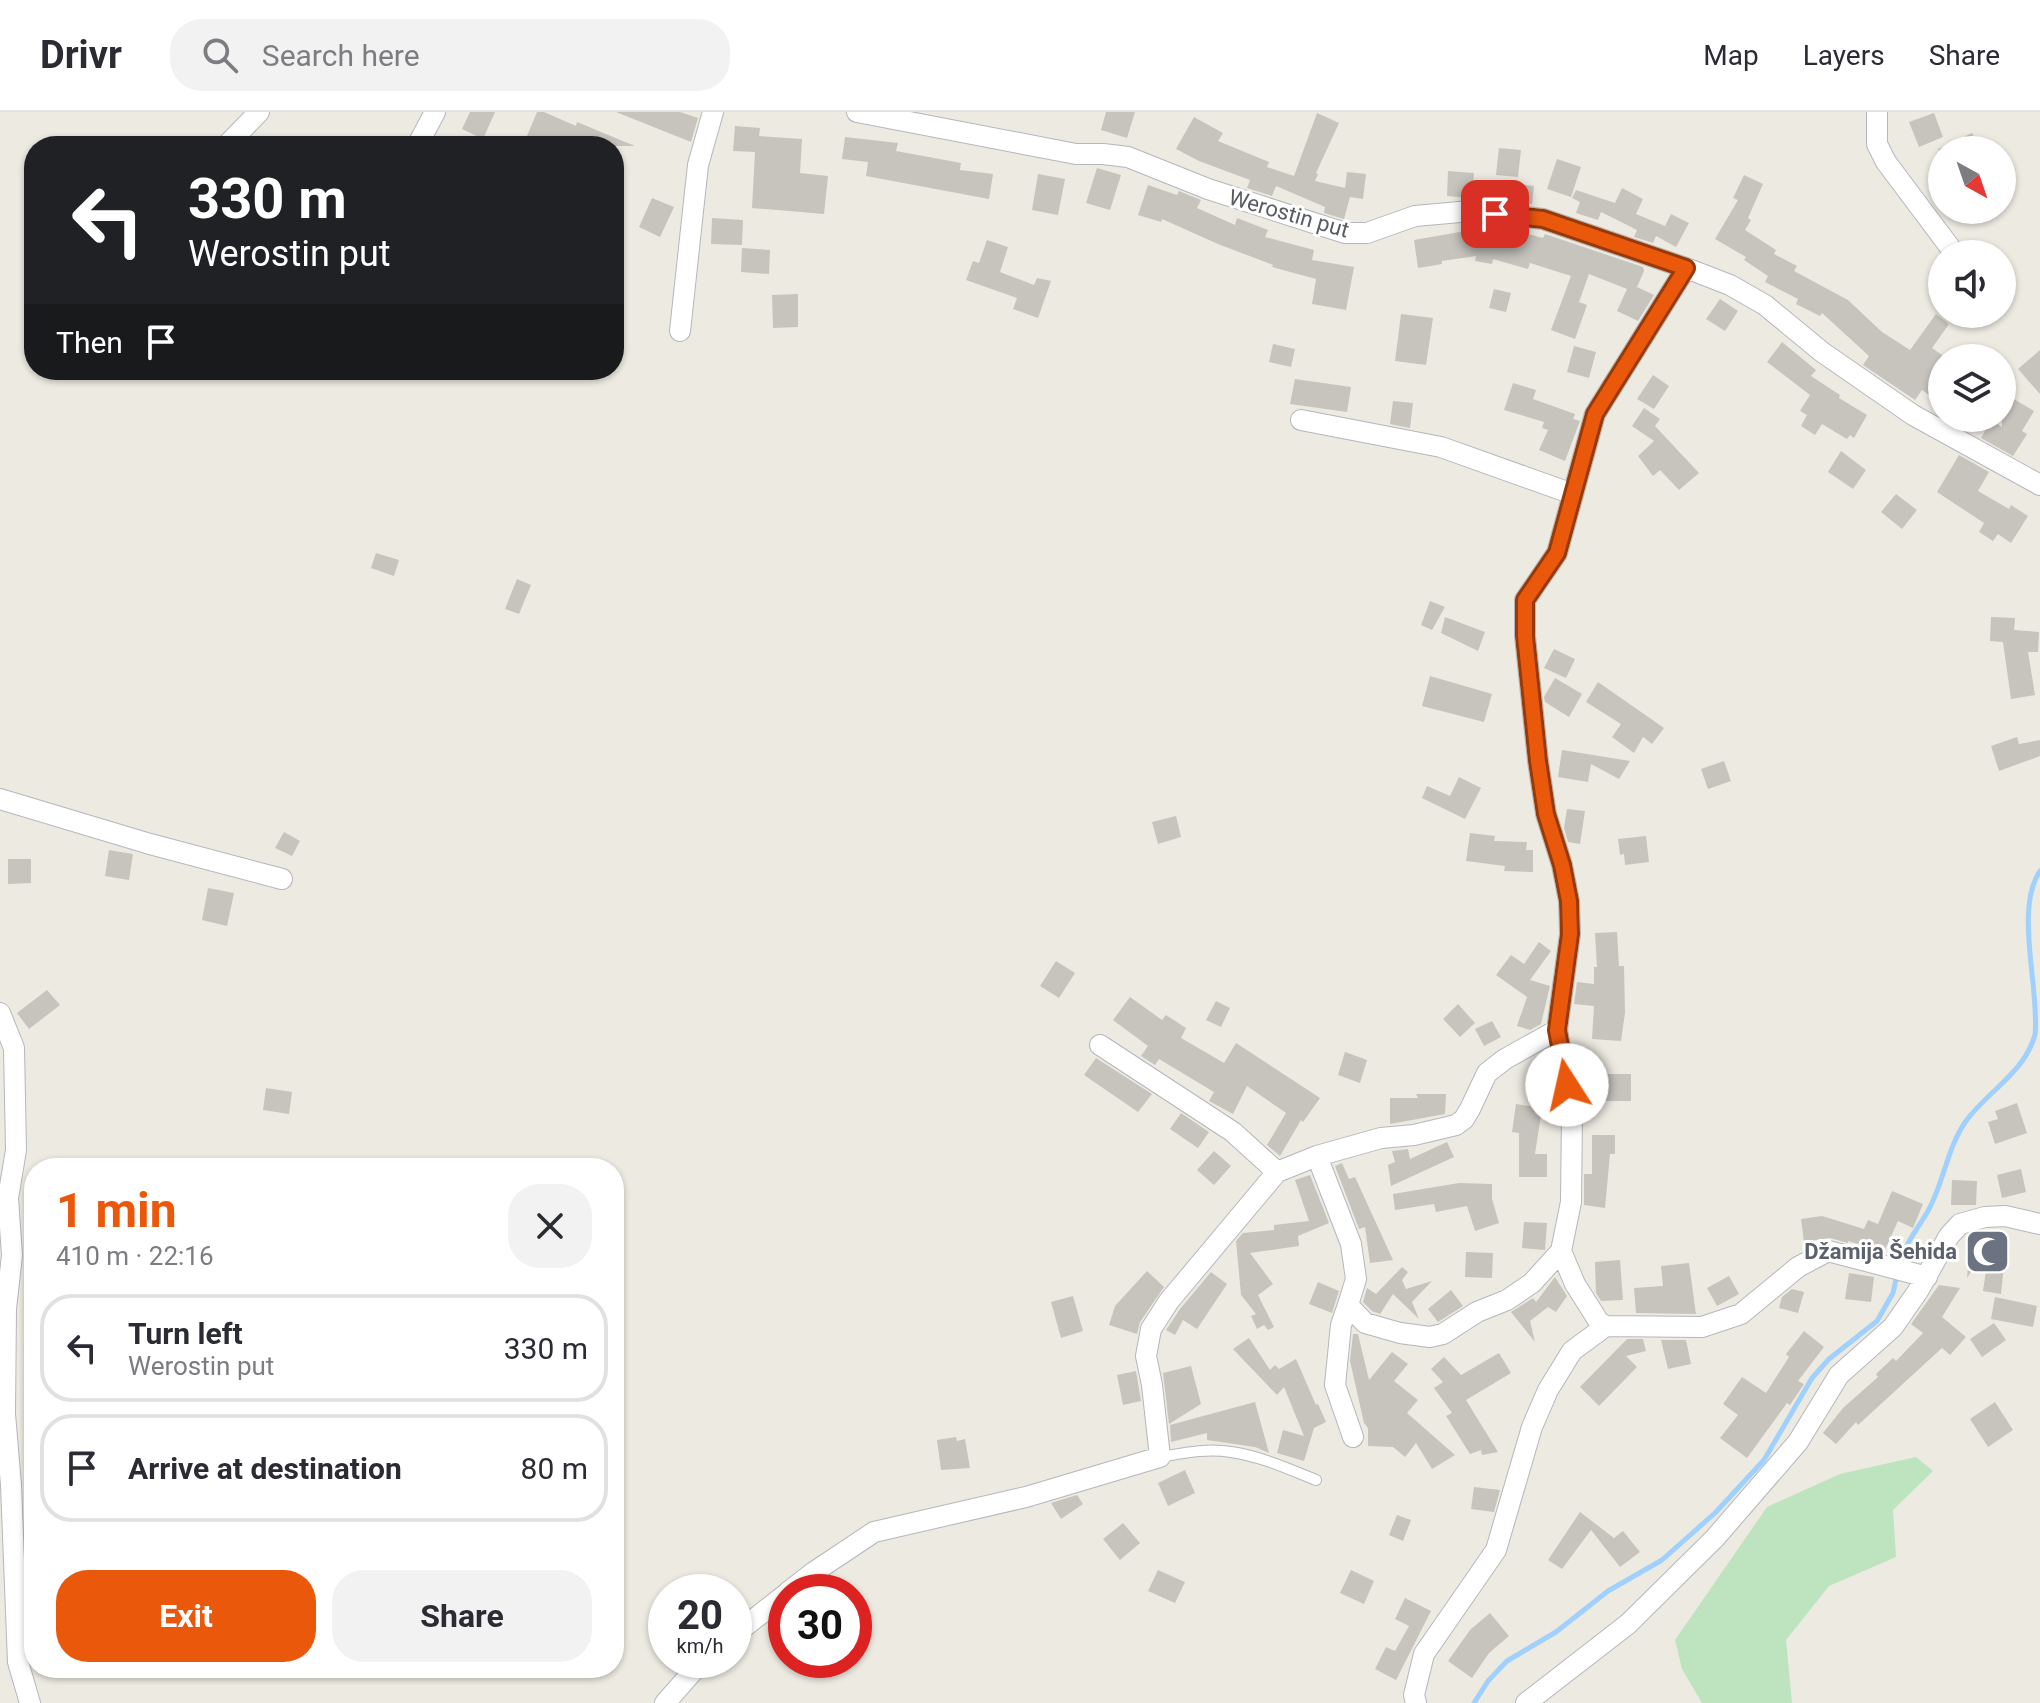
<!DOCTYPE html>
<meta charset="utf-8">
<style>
body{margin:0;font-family:Roboto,sans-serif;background:#f2f2f3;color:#2b2b33;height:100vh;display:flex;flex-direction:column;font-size:30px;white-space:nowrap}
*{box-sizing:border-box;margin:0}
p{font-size:26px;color:#7c7c81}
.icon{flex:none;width:44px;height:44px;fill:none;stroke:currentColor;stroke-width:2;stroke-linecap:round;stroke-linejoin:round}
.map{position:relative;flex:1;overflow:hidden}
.panel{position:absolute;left:24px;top:1046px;width:600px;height:520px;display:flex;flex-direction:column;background:#fff;border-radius:32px;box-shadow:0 2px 6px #0004}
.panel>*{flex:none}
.hud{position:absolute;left:24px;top:24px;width:600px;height:244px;border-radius:32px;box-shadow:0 2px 6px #0004;background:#202124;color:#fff;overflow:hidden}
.needle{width:52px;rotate:140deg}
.buttons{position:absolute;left:1928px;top:24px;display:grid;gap:16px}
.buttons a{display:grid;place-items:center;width:88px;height:88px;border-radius:50%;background:#fff;box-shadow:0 2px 6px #0004;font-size:40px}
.speed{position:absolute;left:648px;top:1462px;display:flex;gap:16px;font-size:40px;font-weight:700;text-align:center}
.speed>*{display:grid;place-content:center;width:104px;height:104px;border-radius:50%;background:#fff;box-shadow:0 2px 6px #0004;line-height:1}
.speed small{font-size:20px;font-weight:400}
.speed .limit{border:12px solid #d22;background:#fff;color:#111}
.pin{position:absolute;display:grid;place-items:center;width:68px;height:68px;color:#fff;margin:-34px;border-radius:16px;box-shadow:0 4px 12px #0006}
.me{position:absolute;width:88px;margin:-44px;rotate:350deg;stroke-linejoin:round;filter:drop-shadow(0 0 6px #0008)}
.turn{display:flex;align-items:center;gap:28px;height:168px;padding:0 32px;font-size:36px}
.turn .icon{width:104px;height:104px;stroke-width:2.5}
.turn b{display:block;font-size:56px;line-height:68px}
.then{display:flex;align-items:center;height:76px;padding:0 32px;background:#0003;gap:16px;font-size:30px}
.round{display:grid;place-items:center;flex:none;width:84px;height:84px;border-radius:32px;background:#f2f2f3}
.overview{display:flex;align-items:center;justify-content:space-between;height:136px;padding:0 32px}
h1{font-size:48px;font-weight:700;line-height:60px;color:#ea580c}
.button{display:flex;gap:16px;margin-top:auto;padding:16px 32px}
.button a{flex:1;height:92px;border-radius:32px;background:#ea580c;color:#fff;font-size:32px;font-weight:700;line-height:92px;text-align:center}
.button a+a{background:#f2f2f3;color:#2b2b33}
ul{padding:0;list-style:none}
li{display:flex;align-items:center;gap:24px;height:108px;margin:0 16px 12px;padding:0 16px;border:4px solid #e1e1e2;border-radius:32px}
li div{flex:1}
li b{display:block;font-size:30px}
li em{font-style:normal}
header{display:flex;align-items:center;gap:48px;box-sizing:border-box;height:112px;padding:0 40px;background:#fff;border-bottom:2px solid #e1e1e2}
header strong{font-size:38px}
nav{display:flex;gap:44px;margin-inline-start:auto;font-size:28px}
.search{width:560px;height:72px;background:#f2f2f3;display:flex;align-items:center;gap:20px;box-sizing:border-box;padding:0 28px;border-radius:32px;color:#7c7c81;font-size:30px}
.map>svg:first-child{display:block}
.green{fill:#bde4bf}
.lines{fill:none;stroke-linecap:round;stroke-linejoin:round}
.stream{stroke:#a0d0fd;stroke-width:5}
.building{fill:#c7c4be}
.service-casing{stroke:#b4b7bb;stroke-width:12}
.minor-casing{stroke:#b4b7bb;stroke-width:22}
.service{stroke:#fff;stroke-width:10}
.minor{stroke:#fff;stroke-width:20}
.route-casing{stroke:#983908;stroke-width:20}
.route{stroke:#ea580c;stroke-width:14}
.labels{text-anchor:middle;stroke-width:6;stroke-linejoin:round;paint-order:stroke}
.street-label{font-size:22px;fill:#595d61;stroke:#fff}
.worship-label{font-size:22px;font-weight:bold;fill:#5b616d;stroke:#fff;text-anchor:end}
</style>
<header>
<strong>Drivr</strong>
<div class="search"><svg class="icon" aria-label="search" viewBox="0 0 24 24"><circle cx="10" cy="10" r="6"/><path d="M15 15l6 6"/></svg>Search here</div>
<nav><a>Map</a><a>Layers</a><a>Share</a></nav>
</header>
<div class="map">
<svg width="2040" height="1591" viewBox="0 0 2040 1591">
<rect width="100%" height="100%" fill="#eceae1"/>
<path class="green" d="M1916 1345 1933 1359 1893 1398 1896 1445 1829 1474 1786 1528 1792 1591H1702L1682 1557 1675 1528 1767 1395 1840 1362Z"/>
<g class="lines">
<path class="stream" d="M1900 1153C1905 1131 1917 1118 1928 1099 1944 1070 1947 1036 1966 1009 1988 979 2024 961 2035 923 2040 877 2014 797 2040 759
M1474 1591 1488 1569 1507 1549 1556 1520 1608 1479 1662 1448 1715 1401 1764 1348 1812 1266 1829 1247 1877 1209 1893 1181 1897 1163"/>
</g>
<path class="building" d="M470 0H495L483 27 462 17Z
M537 0H544L576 14 577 10 635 34H550L527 24Z
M616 0H680L698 6 691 30Z
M1106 0H1135L1127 26 1101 18Z
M1317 1 1339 11 1316 61 1318 62 1315 69 1345 76 1347 60 1366 62 1363 87 1350 85 1344 107 1324 101 1325 95 1276 74 1272 84 1247 76 1250 68 1199 49 1176 37 1194 5 1223 21 1218 29 1269 50 1267 55 1294 64Z
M1934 1 1943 25 1919 35 1909 10Z
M735 14 760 16 759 24 802 27 800 61 828 64 824 102 752 96 755 40 733 39Z
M1972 21 1978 33 1968 38H1937Z
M845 25 898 31 896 39 961 51 960 58 993 62 989 87 866 64 868 50 842 47Z
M1499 36 1521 38 1518 65 1496 63Z
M1557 47 1581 55 1571 85 1547 77Z
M1097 56 1121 63 1110 98 1086 91Z
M1448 59 1474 61 1472 86 1447 84Z
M1038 62 1065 67 1058 103 1032 98Z
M1744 63 1763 72 1748 106 1751 108 1745 118 1776 138 1774 142 1797 154 1794 159 1848 188 1882 220 1910 238 1936 202 1949 212 1932 236 1942 243V292L1922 278 1915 288 1863 253 1869 244 1822 201 1820 204 1796 192 1798 187 1765 170 1768 164 1744 148 1746 145 1715 127 1738 88 1733 86Z
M1515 72 1534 74 1532 92 1513 91Z
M1148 73 1177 83 1179 79 1201 88 1197 96 1235 113 1237 106 1268 118 1265 125 1314 138 1312 148 1354 155 1346 198 1312 192 1316 167 1272 155 1273 153 1218 132 1162 107 1161 110 1138 103Z
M1622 76 1643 87 1636 102 1665 114 1671 102 1689 111 1676 135 1656 124 1653 131 1634 125 1637 118 1601 100 1598 108 1576 101 1580 90 1572 86 1576 78 1615 91Z
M652 86 674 95 660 125 639 115Z
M712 106 743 108 742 133 711 132Z
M1483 116 1513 120V118L1543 126 1545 122 1643 155 1644 159 1637 175 1654 183 1638 209 1617 199 1627 177 1589 162 1579 190 1587 193 1575 227 1551 218 1571 164 1530 151 1528 157 1493 147 1492 152 1475 149 1476 144 1442 149V152L1418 156 1414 128Z
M987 128 1008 135 1000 160 1034 173 1037 166 1051 169 1038 206 1013 197 1017 186 966 168 973 149 979 151Z
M742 136 770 138 769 162 741 160Z
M1494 177 1511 181 1506 200 1489 196Z
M798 182V215L773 216 772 183Z
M1720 187 1738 199 1725 219 1706 207Z
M1401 202 1433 206 1426 253 1395 249Z
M1782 230 1816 258 1811 264 1840 283 1839 286 1867 303 1854 326 1850 323 1847 327 1822 312 1815 323 1801 314 1807 303 1800 299 1810 283 1767 250Z
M1273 232 1295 237 1291 255 1269 250Z
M1574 234 1596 240 1589 266 1567 260Z
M2040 238V282L2018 257Z
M1653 263 1669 274 1654 297 1637 287Z
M1295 267 1351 275 1347 300 1290 292Z
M1513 271 1536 278 1533 287 1575 302 1573 307 1580 309 1565 349 1539 338 1548 318 1542 316 1544 310 1504 298Z
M2002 280 2034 299 2022 319 2027 322 2013 344 1981 326 1991 308 2002 315Z
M1393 289 1413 291 1410 316 1390 312Z
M1644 296 1660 307 1655 314 1699 361 1679 378 1660 358 1653 364 1638 344 1654 329 1632 314Z
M1841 339 1866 358 1853 377 1828 360Z
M1959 343 1989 360 1978 379 2009 397 2011 393 2028 404 2011 431 1998 422 1993 429 1979 420 1984 411 1937 380Z
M1896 382 1917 398 1902 417 1881 400Z
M376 441 399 448 394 464 371 456Z
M517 467 531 473 519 502 505 497Z
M1430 489 1445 495 1432 518 1421 513Z
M1445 505 1485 520 1478 539 1441 521Z
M1991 505 2015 506 2014 518 2039 520 2038 540H2028L2035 583 2011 587 2003 530 1990 529Z
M1554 537 1575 547 1566 566 1544 556Z
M1430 564 1492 582 1484 610 1422 594Z
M1555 566 1582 582 1569 605 1545 590 1544 585Z
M1598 570 1664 616 1652 632 1643 625 1634 641 1612 625 1621 612 1586 590Z
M2017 625 2019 632 2040 628V644L1999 659 1991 634Z
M1562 638 1593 643 1630 649 1619 667 1591 652 1588 670 1558 665Z
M1724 649 1731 669 1708 677 1701 657Z
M1459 665 1481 676 1465 707 1422 686 1427 674 1450 684Z
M1567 697 1585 699 1580 732 1568 730 1564 716Z
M1176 704 1181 725 1158 732 1152 710Z
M284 720 300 729 292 744 275 736Z
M1470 721 1495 724 1494 729 1527 730 1526 738H1533V760L1504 759 1505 754 1466 749Z
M1646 724 1649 750 1625 753 1624 742 1620 743 1618 727Z
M109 738 133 742 129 768 105 764Z
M8 747H31V771L8 772Z
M208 776 234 781 227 814 202 808Z
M1617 820 1619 854H1624L1625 901 1621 929 1592 927 1594 894 1574 892 1577 870 1594 872V855H1597L1595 821Z
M1539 830 1551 839 1530 868 1550 874 1541 912 1530 918 1517 914 1527 885 1496 863 1511 843 1524 852Z
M1056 849 1075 861 1059 886 1040 874Z
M47 878 60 893 29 917 17 901Z
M1130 885 1162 908 1166 903 1186 916 1181 926 1224 951 1236 931 1320 986 1303 1010 1301 1008 1280 1044 1267 1033 1286 1001 1247 974 1233 1002 1209 989 1214 980 1159 947 1155 953 1141 944 1148 934 1113 908Z
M1216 889 1230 896 1221 915 1206 908Z
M1458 892 1475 911 1460 925 1443 907Z
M1492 909 1501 925 1484 934 1475 917Z
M1345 940 1367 948 1360 971 1338 963Z
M1096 946 1152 982 1138 1000 1084 963Z
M1600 962H1631V989H1599Z
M266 976 292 980 289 1002 263 998Z
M1416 982H1446L1445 1002 1390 1012V986H1418Z
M2017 991 2027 1021 1995 1032 1988 1010 1998 1007 1995 999Z
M1516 992 1542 996 1535 1042H1547V1065H1519V1021L1512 1020Z
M1181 1001 1209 1020 1198 1036 1170 1017Z
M1592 1023H1615V1042H1610L1605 1096 1584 1093V1062H1592Z
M1447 1030 1454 1045 1391 1074 1388 1053 1395 1050 1392 1039 1408 1037 1410 1047Z
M1214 1039 1231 1054 1214 1073 1197 1058Z
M1342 1051 1349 1067 1355 1065 1393 1148 1370 1151 1365 1115 1359 1117 1335 1054Z
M2021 1057 2026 1080 2002 1086 1997 1063Z
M1310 1063 1329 1111 1298 1124 1299 1134 1250 1141 1273 1172 1258 1183 1274 1215 1268 1218 1264 1213 1257 1217 1251 1204 1256 1202 1241 1183 1236 1129 1243 1121 1274 1118V1113L1309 1109 1295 1068Z
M1952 1068 1977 1069 1976 1093H1951Z
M1459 1071 1492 1072V1087L1499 1111 1475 1119 1467 1094 1436 1100 1434 1092 1395 1098 1393 1082Z
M1892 1079 1923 1092 1913 1116 1898 1109 1884 1140 1848 1129V1131L1830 1126 1804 1130 1801 1107 1822 1104 1864 1117 1868 1108 1878 1112Z
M1524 1110 1547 1111 1545 1138 1522 1136Z
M1971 1123 2007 1126 2001 1182 1983 1179 1990 1130 1967 1166Z
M1466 1140 1493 1141 1492 1166 1465 1165Z
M1620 1148 1623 1188 1601 1189 1596 1181 1595 1150Z
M1689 1151 1696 1202 1636 1201 1634 1176 1663 1174 1661 1154Z
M1402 1155 1408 1160 1402 1168 1406 1177 1432 1169 1412 1190 1419 1207 1393 1182 1380 1202 1372 1199 1363 1190 1367 1176 1376 1182Z
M1147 1159 1164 1175 1140 1210 1137 1222 1109 1213 1115 1194Z
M1211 1160 1227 1172 1197 1217 1183 1208 1175 1223 1166 1218 1180 1197Z
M1849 1161 1874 1165 1871 1190 1845 1187Z
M1729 1164 1739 1182 1717 1194 1707 1176Z
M1555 1165 1567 1184 1556 1200 1548 1195 1530 1209 1535 1230 1511 1200 1533 1186 1536 1190Z
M1318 1170 1339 1179 1332 1201 1309 1192Z
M1939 1173 1960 1176 1942 1205 1966 1225 1950 1243 1942 1236 1858 1313 1856 1310 1836 1332 1823 1321 1843 1296 1878 1265 1876 1262 1893 1246 1896 1249 1923 1221 1911 1212Z
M1792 1177 1804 1180 1798 1201 1779 1196 1782 1185Z
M1451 1178 1463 1194 1438 1210 1428 1197Z
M1073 1184 1083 1219 1061 1226 1051 1190Z
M1995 1185 2037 1194 2033 1215 1991 1207Z
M1994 1211 2006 1228 1982 1245 1970 1227Z
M1804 1219 1824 1235 1798 1269 1804 1272 1790 1293 1787 1291 1747 1346 1720 1326 1738 1303 1723 1292 1742 1265 1766 1281 1789 1245 1786 1242Z
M1353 1222H1358L1369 1268 1392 1240 1408 1252 1394 1269 1418 1288 1407 1301 1455 1343 1432 1357 1416 1331 1405 1345 1393 1335 1368 1334V1316L1364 1311 1350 1249Z
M1249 1226 1270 1258 1275 1253 1279 1257 1296 1247 1316 1293 1318 1292 1326 1310 1314 1316 1304 1349 1277 1341 1283 1318 1304 1324 1284 1275 1277 1283 1233 1237Z
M1627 1227H1643L1646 1239 1626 1244 1637 1255 1599 1294 1580 1275Z
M1661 1228H1686L1691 1252 1668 1257Z
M1499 1241 1511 1261 1466 1288 1498 1340 1482 1343 1481 1338 1470 1342 1446 1304 1452 1301 1434 1276 1443 1270 1431 1257 1444 1245 1461 1263Z
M1191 1254 1201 1292 1169 1312 1163 1261Z
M1136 1259 1141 1289 1123 1293 1117 1263Z
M1255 1290 1269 1341 1255 1335 1207 1328V1321L1171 1330 1170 1313Z
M1995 1290 2013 1318 1988 1335 1970 1307Z
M956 1325 957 1329 965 1327 970 1356 941 1358 937 1328Z
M1185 1358 1195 1381 1168 1394 1158 1371Z
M1474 1375 1500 1378 1494 1400 1471 1397Z
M1077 1383 1083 1392 1061 1407 1051 1391Z
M1580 1400 1614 1426 1623 1419 1640 1440 1620 1455 1591 1418 1562 1457 1548 1448Z
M1397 1403 1411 1408 1403 1429 1389 1423Z
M1123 1411 1140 1431 1120 1448 1103 1427Z
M1158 1458 1185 1470 1175 1491 1148 1479Z
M1351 1458 1374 1469 1364 1492 1340 1481Z
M1405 1486 1431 1499 1396 1568 1375 1557 1386 1535 1395 1539 1409 1514 1395 1507Z
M1490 1501 1509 1524 1489 1541 1472 1566 1448 1549 1470 1518Z"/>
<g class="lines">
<defs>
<path id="service" d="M1160 1345C1184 1341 1207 1336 1231 1340 1260 1344 1289 1357 1316 1368"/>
<path id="minor" d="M857 0 1076 42H1103L1128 45 1208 77 1345 121H1367L1415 104 1471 99 1543 107 1686 156 1730 173 1765 193 1822 240 1913 303 2040 373
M1877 0V32L1886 50 1955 142
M226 34 259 0
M417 34 435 0
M680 219 698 53 713 0
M1301 308 1441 335 1573 382
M0 687 150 732 282 767
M0 901 14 936 16 1038 8 1086 12 1143 6 1197 5 1302 11 1373 18 1550 30 1591
M1100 933 1233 1020 1277 1060
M1317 1044 1351 1132 1356 1167 1348 1193 1365 1211 1400 1221 1430 1225 1443 1222 1477 1200 1507 1188 1532 1171 1561 1139
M1348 1193 1341 1213 1335 1273 1353 1325
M1606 1214 1599 1210 1575 1172 1561 1139 1571 1090 1572 1000 1557 918 1570 822 1569 789 1562 753 1546 702 1538 649 1525 524V488L1557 441 1595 302 1686 156
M788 1480 814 1460 874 1420 1026 1385 1160 1345 1152 1273 1146 1244 1151 1217 1169 1189 1277 1060 1317 1044 1381 1026 1414 1023 1456 1013 1464 1007 1470 997 1487 961 1505 947 1557 918
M734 1523 786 1482
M665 1591 703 1548
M1416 1591 1414 1583 1424 1542 1496 1438 1532 1315 1548 1278 1572 1239 1606 1214 1702 1215 1741 1202 1798 1155 1828 1139 1927 1165
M1526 1591 1628 1512 1715 1426 1798 1330 1839 1263 1893 1215 1918 1179 1949 1124 1960 1112 1985 1105 2005 1104 2040 1112"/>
</defs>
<use href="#service" class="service-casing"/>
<use href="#minor" class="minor-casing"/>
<use href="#service" class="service"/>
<use href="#minor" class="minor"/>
</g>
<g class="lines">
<defs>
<path id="route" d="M1495 102 1543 107 1686 156 1595 302 1557 441 1525 488V524L1538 649 1546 702 1562 753 1569 789 1570 822 1557 918 1567 973"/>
</defs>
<use href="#route" class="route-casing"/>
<use href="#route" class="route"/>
</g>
<defs>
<symbol id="mosque-square" viewBox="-11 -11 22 22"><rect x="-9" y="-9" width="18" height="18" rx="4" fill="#6b7280" stroke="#fff"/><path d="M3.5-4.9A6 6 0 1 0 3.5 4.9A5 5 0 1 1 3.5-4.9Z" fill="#fff"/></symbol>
</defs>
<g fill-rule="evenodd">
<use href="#mosque-square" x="1962" y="1114" width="51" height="51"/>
</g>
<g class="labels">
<g class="street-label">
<text transform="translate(1289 101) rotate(16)" y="8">Werostin put</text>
</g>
<g class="worship-label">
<text x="1957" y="1147">Džamija Šehida</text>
</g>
</g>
</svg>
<div class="buttons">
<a><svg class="needle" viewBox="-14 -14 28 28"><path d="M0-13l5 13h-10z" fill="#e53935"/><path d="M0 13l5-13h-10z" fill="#7c7c81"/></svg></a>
<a><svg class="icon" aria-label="sound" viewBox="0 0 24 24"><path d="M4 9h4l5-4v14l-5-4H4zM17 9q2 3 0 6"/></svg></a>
<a><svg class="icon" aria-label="layers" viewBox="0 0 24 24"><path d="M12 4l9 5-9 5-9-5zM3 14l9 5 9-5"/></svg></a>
</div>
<div class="speed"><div>20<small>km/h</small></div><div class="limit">30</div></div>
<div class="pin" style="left:1495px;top:102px;background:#d93025"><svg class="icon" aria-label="arrive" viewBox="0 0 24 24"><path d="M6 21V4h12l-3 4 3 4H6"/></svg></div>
<svg class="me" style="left:1567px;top:973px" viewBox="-20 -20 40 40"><circle r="19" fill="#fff"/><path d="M0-13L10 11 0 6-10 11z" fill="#ea580c"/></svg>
<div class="hud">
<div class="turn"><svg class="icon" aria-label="left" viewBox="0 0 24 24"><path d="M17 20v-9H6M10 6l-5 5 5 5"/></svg><div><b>330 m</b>Werostin put</div></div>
<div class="then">Then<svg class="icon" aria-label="arrive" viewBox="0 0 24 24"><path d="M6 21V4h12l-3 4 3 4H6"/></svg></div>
</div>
<section class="panel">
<div class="overview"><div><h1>1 min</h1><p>410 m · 22:16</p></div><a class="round"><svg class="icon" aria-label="close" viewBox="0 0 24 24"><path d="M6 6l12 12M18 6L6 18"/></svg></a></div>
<ul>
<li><svg class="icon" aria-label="left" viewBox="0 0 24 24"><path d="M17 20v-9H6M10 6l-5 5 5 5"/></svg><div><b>Turn left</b><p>Werostin put</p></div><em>330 m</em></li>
<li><svg class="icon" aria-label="arrive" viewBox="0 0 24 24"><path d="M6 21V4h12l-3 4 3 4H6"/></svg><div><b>Arrive at destination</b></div><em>80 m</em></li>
</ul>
<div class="button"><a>Exit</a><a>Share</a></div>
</section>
</div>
